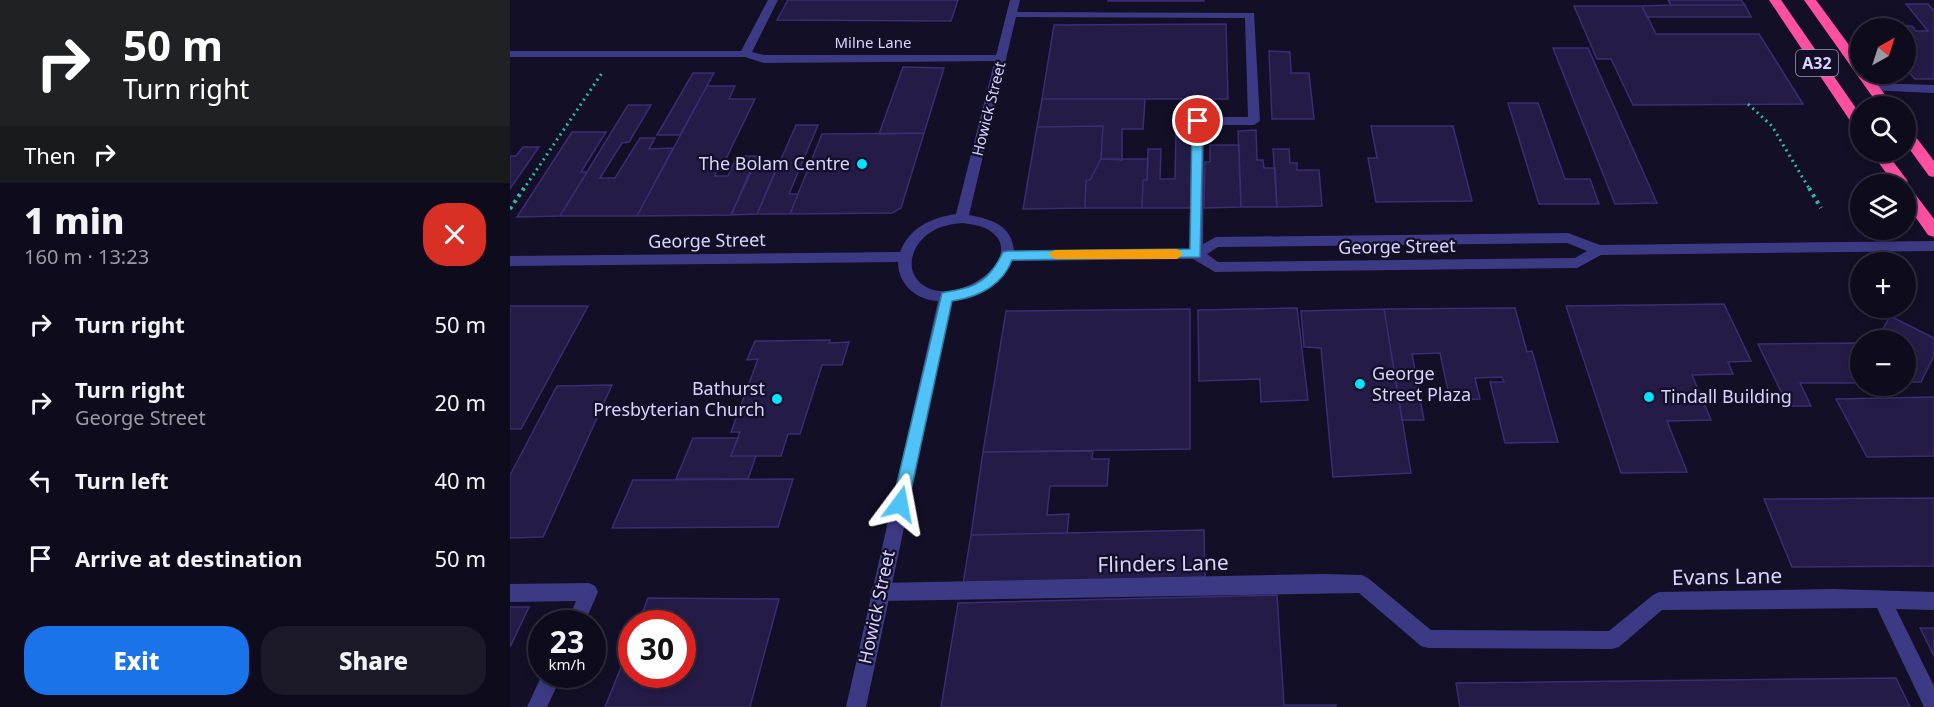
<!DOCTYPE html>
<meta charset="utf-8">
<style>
body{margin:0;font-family:"Noto Sans",sans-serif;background:#1c1929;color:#f1f3f6;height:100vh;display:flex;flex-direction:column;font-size:22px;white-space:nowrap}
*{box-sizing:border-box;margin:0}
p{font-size:20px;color:#9b9ba3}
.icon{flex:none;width:33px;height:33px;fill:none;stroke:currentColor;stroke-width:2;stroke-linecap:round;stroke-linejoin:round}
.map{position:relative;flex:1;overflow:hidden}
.panel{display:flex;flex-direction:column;background:#0e0b1c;width:510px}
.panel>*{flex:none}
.banner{background:#202124;color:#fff;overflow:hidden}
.needle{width:39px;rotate:39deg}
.fabs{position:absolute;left:1340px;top:18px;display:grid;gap:12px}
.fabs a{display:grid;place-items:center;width:66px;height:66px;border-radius:50%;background:#0e0b1c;box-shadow:0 3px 9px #0003,0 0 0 2px #2e2b3b;font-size:30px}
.speed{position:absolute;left:18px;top:610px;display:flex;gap:12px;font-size:30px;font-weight:700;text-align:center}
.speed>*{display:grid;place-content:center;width:78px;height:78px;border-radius:50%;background:#0e0b1c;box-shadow:0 3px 9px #0003,0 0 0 2px #2e2b3b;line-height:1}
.speed small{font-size:15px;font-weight:400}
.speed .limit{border:9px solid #d22;background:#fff;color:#111}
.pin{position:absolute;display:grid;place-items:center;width:51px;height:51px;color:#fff;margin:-26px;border:3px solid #fff;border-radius:50%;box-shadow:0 2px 6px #0007}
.me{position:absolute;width:66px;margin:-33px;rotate:13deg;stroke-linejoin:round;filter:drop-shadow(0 0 4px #0008)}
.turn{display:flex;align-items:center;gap:21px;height:126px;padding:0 24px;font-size:27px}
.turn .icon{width:78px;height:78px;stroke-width:2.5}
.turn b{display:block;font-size:42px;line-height:51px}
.then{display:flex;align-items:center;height:57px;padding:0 24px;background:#0003;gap:12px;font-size:22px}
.round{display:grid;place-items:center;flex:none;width:63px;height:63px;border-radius:24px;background:#1c1929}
.head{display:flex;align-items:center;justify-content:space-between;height:102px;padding:0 24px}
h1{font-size:36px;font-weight:800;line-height:45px}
.primary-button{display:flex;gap:12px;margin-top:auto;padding:12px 24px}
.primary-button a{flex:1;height:69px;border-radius:24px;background:#1a73e8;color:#fff;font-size:24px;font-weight:800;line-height:69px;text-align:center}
.primary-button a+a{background:#1c1929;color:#f1f3f6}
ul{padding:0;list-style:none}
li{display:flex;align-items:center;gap:18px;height:78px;padding:0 24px}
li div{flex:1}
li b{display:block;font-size:22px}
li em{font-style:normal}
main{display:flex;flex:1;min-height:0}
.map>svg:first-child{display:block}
.building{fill:#241b47;stroke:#3b2d73;stroke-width:1.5}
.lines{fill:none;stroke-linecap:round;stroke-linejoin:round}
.path-far1{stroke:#2fb8b0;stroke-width:3;stroke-dasharray:2 4;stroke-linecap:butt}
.path{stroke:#2fb8b0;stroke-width:4;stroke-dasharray:3 4.5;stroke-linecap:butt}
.lane{fill:#3d3a85;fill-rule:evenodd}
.street{fill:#3d3a85;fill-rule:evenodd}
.highway{fill:#ff4fa3;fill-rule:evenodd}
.route{fill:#4fc3f7;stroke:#337fa1;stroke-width:1.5}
.slow{fill:#f59e0b}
.poi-dot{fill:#00e5ff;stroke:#130f26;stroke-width:2}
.labels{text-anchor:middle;stroke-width:4.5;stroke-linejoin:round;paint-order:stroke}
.far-street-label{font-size:15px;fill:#d9d4ff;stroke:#130f26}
.shield{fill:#130f26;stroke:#9e99be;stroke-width:1.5}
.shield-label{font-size:16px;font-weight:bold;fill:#d9d4ff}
.poi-label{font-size:18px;fill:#d9d4ff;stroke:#130f26;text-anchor:end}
.street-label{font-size:18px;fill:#d9d4ff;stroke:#130f26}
.near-street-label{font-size:21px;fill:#d9d4ff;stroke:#130f26}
</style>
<main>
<section class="panel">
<div class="banner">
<div class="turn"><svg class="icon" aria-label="right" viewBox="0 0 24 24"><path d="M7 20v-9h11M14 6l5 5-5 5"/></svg><div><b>50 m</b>Turn right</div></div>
<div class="then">Then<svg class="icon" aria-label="right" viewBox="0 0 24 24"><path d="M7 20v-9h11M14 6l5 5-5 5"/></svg></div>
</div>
<div class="head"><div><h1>1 min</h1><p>160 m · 13:23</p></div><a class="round" style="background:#d93025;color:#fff"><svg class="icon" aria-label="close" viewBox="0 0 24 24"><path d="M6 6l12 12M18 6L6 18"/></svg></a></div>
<ul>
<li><svg class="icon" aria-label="right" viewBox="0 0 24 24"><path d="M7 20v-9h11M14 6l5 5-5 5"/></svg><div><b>Turn right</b></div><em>50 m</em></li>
<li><svg class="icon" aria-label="right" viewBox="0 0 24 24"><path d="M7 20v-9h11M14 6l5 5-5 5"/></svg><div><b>Turn right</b><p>George Street</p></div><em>20 m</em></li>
<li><svg class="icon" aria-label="left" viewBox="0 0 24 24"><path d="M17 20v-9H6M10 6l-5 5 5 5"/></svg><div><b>Turn left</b></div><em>40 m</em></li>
<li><svg class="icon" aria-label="arrive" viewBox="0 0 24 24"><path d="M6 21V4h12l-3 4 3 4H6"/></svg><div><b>Arrive at destination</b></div><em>50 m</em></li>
</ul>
<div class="primary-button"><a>Exit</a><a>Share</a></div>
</section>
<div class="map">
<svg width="1424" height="707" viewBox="0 0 1424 707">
<rect width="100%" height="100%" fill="#130f26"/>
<path class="building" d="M278 0H448L441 21 267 20Z
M598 0H694V1H598Z
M1158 0H1231L1235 5H1161Z
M1396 4H1418L1424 11V79H1405L1395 68V28H1364L1362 26H1402L1406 31H1418Z
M1161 5H1235L1241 17H1137L1132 6Z
M1064 6H1132L1146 34H1249L1293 104 1123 105 1101 59H1087Z
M716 24 718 99H532L544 25Z
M1043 48H1078L1147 203 1105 204Z
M759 51 780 52 781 73H799L804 119H762Z
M393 67 434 68 414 133 369 134Z
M183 73H204L170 135H147Z
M197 86H225L219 99H245L210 171H207L205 176H218L227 156H247L221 215 127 216Z
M532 99H635L633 129H612V160L591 159 593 126 527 127Z
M998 103H1028L1055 179H1080L1089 204H1029Z
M118 105H141L119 142 112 143 90 178H105L130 138H145L139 149 163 148 127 216H50Z
M286 125H308L279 194H288L280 214H247Z
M593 126 591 159 580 180H576L575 208 513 209 527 127Z
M861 126H943L962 201 866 202 858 158H867Z
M666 130H682L681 208H632L633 180H637L638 149H651L650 179H665Z
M746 130 747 160H753L754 168H765L767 207H731L728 131Z
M62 132H96L71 172H77L50 216 7 217Z
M414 133 391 208 382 213 280 214 312 134Z
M700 145H729L731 207 694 208 695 162H700Z
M13 147H29L0 189V156H6Z
M763 149H779L780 163H787V170H809L812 206 767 207Z
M591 159H638L637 180H633L632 208H575L576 180H580Z
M267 167 247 214 221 215 243 168Z
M1214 304 1241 361 1218 362 1223 374 1182 375 1201 420 1157 421 1177 472 1111 473 1056 306Z
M0 306H78L11 429H0Z
M787 308 798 400 751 402 750 379 689 381 688 310Z
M1005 308 1017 352 1022 351 1048 442 995 443 980 382H994L992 377 965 378 970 399 940 400 930 353 902 354 914 420H892L874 309Z
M680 309V449L473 452 496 311Z
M874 309 901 473 823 477 811 348 794 347 791 311Z
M1380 316 1424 338V356L1411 382H1395V340H1367Z
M320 340 319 343 339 342 332 365H312L290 434H278L271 456H221L230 432H221L248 359 237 360 245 341Z
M1350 343V383H1290L1301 406H1278L1248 344Z
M102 385 33 537 0 538V475L47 386Z
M1424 397V456L1357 457 1326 399Z
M183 438H228L221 456H246L238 479H166Z
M583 451 582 459H599L597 486H540L537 515 559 514 557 533 461 535 473 452Z
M283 479 268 527 102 528 123 480Z
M1424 498V566L1282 567 1254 499Z
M694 530 695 577 453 584 461 535Z
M767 595 774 705H826V707H431L448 603Z
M138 598 269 599 240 707H95L122 640V675H172V624H128Z
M0 607H19L0 647Z
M1410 628H1424V656Z
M1386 678 1400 707H950L946 683Z"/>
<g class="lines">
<path class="path-far1" d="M1238 104 1262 126 1300 190
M13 190 92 73"/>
<path class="path" d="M1299 188 1311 208
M0 209 14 188"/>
<path class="lane" d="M258 0H268L242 52 254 55H491L497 58 491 61 254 63 235 57H0V51H231Z
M501 12 744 13 750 121 744 125H694L693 254 691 258 686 259 679 254 682 121 688 117H738L735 18 497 17 496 15Z
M1362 83 1424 85V93L1358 90 1356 87Z
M815 574 852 575 858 578 921 630 1099 631 1143 595 1149 592 1322 589 1424 592V610L1386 609 1424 686V707H1414L1367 608 1152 610 1109 647 1102 649 918 648 911 646 849 593 369 601 363 598 360 592 363 586 369 583Z
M79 583 85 586 88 592 74 624H56L66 601 0 602V584Z
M32 675H52L37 707H17Z"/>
<path class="street" d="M500 0H510L459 215C481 219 502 225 504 251L684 249 706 237 1058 233 1090 245 1424 241V251L1091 255 1067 268 705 272 683 259 502 261C493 284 466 301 442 301L356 707H336L428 301C406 300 388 284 388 262L0 266V256L390 252C400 227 421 218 446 214ZM452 223C459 224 468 225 475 228 522 251 455 305 418 288 392 275 400 245 421 232 430 226 441 224 452 223ZM1057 243 1077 251 1065 258 708 262 697 254 708 247Z"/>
<path class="highway" d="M1259 0H1271L1350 114V130L1345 128Z
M1294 0H1306L1350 60V74H1360L1383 106H1369Z
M1395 127 1400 129 1424 161V177L1419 176 1395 143Z
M1361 152H1376L1397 180 1399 186 1424 219V237L1418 235 1395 202V184H1384Z"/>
</g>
<path class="route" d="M688 117 693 121 690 257 502 260C492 286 468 297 442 301L398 504 395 509 390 511 385 509 382 504 432 293C438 291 445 291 451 289 473 285 484 271 493 252L498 251 680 249 682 121Z"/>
<path class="slow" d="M667 249 673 254 667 259H545L538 254 545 250Z"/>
<g class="poi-dot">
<circle cx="352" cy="164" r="6"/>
<circle cx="850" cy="384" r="6"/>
<circle cx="1139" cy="397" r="6"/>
<circle cx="267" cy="399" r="6"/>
</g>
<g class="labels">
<g class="far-street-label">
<text x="363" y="48">Milne Lane</text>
<text transform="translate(479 109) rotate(-76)" y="5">Howick Street</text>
</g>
<rect class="shield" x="1286" y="50" width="42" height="26" rx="4.5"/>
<g class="shield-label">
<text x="1307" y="69">A32</text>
</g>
<g class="poi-label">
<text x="340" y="170">The Bolam Centre</text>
<text x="862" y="380" text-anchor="start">George<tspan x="862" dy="21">Street Plaza</tspan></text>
<text x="255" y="395">Bathurst<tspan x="255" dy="21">Presbyterian Church</tspan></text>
<text x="1151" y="403" text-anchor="start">Tindall Building</text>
</g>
<g class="street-label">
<text transform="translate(197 241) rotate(-1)" y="6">George Street</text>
<text transform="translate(887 247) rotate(-1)" y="6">George Street</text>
<text transform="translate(367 607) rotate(-78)" y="6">Howick Street</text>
</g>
<g class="near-street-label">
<text transform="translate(653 564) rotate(-1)" y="7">Flinders Lane</text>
<text transform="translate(1217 577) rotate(-1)" y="7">Evans Lane</text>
</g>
</g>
</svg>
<div class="fabs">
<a><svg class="needle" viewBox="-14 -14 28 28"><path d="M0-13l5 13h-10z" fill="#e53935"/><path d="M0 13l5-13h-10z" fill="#9b9ba3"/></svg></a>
<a><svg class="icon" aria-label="search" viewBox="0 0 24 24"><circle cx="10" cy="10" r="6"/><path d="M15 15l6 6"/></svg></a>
<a><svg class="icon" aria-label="layers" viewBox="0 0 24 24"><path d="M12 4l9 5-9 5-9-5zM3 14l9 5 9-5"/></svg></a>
<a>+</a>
<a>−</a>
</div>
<div class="speed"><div>23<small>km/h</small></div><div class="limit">30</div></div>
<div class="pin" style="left:688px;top:121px;background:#d93025"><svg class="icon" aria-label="arrive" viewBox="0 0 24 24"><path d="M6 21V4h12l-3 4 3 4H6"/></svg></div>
<svg class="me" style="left:390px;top:504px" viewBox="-20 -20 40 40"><path d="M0-17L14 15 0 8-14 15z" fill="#4fc3f7" stroke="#fff" stroke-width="4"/></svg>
</div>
</main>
